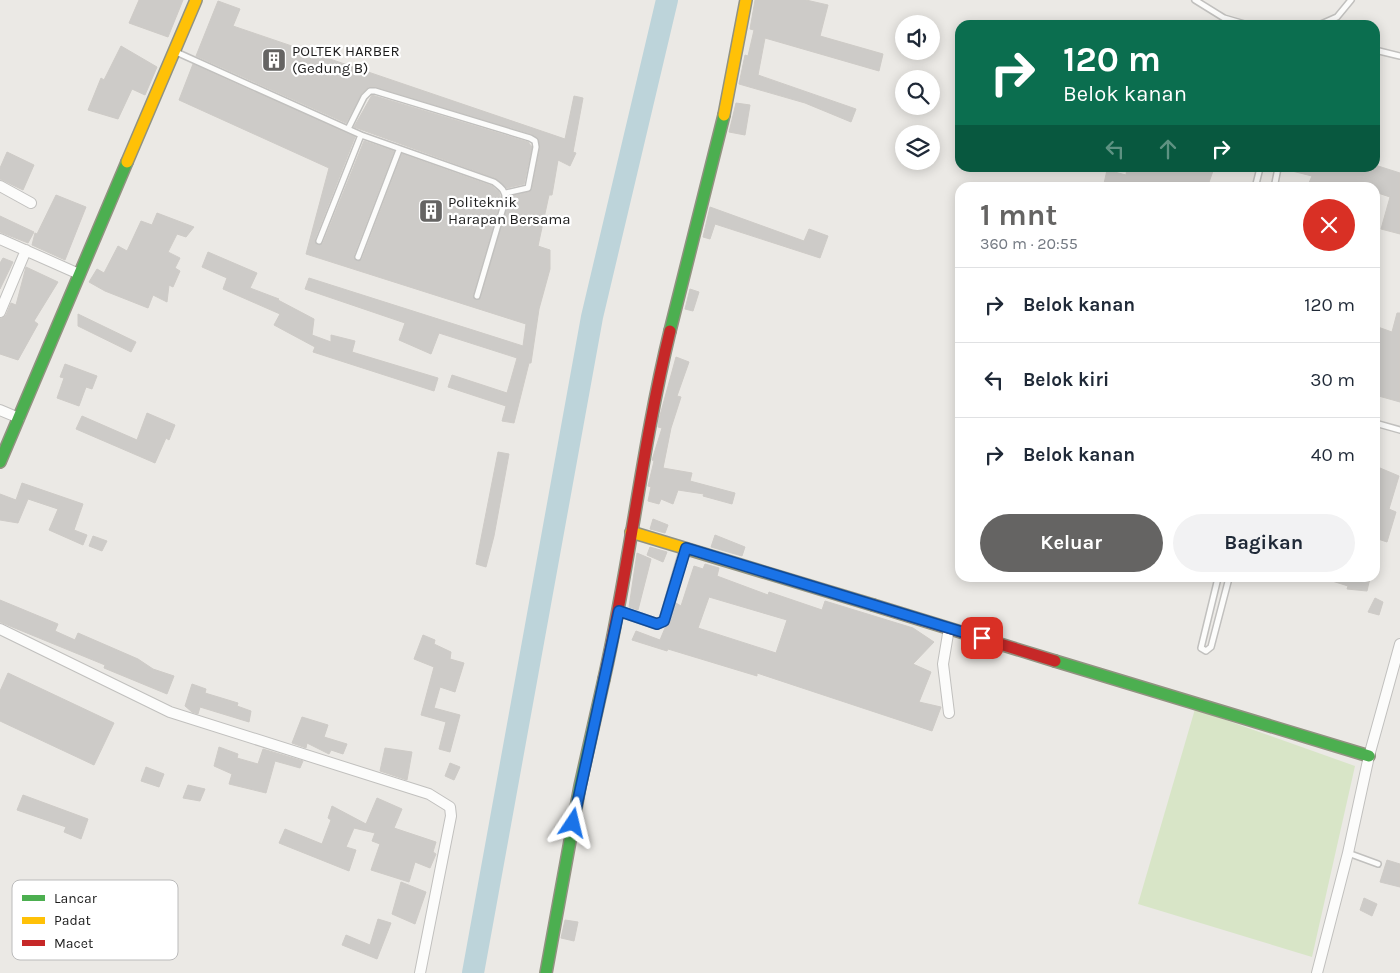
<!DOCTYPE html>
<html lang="id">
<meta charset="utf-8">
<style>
body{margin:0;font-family:Karla,sans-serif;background:#f2f2f3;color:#1f2937;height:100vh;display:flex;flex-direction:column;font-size:19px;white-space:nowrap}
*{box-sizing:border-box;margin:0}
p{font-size:16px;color:#747a83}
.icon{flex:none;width:28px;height:28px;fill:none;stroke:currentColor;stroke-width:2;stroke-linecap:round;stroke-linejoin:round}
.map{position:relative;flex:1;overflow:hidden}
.side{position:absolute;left:955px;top:182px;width:425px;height:400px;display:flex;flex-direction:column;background:#fff;border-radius:15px;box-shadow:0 2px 12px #0003}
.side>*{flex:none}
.banner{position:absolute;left:955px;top:20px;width:425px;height:152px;border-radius:15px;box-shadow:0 2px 12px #0003;background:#0b6e4f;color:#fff;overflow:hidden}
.controls{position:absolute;left:895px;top:15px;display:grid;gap:10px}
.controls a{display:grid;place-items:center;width:45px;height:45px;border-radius:50%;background:#fff;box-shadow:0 2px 12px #0003;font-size:25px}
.pin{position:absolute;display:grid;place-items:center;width:42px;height:42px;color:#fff;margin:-21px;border-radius:10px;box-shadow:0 2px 8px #0006}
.me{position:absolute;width:55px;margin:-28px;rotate:10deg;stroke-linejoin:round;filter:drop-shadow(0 0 4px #0008)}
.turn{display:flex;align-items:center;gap:18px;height:105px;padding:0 25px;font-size:22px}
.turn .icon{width:65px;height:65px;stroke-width:2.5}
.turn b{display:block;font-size:35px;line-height:42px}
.lanes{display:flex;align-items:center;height:48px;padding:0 25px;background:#0003;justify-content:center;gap:25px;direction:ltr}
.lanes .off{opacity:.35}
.round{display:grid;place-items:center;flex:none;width:52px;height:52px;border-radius:26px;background:#f2f2f3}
.overview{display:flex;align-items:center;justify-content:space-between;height:85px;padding:0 25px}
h1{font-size:30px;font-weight:700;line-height:38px;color:#656463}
.action{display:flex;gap:10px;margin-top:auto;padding:10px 25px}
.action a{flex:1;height:58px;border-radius:30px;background:#656463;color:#fff;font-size:20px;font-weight:700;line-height:58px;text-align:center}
.action a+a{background:#f2f2f3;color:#1f2937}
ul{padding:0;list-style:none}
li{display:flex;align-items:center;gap:15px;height:75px;padding:0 25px;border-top:1px solid #e0e1e3}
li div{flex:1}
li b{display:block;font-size:19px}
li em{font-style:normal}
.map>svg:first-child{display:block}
.grass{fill:#d8e5c7}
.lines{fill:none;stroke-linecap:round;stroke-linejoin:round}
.river{stroke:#bdd4da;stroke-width:22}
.building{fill:#cdcbc8;stroke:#cecbc7;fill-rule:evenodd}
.lane-casing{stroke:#c1c0be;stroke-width:8}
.street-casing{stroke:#c1c0be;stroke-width:12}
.fast-casing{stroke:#919280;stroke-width:14}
.slow-casing{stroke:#919280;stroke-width:14}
.jam-casing{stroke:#919280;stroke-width:14}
.lane{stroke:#fcfcfb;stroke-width:5}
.street{stroke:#fcfcfb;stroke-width:10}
.fast{stroke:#4caf50;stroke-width:11}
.slow{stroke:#ffc107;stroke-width:11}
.jam{stroke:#c62828;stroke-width:11}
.route-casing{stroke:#114b97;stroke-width:12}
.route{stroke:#1a73e8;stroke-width:9}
.labels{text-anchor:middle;stroke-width:4.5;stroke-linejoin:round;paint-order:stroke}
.poi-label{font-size:15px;fill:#1d1d1d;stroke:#fff;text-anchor:start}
.key{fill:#fff;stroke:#bbb;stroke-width:1}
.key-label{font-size:14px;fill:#1d1d1d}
</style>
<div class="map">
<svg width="1400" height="973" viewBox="0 0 1400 973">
<rect width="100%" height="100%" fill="#ebe9e5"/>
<path class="grass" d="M1195 709 1355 766 1312 957 1138 904Z"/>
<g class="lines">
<path class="river" d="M473 973 592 317 667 0"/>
</g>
<path class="building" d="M139 0H183L168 37 129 23Z
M755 0H806L828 5 820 36 883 54 879 71 765 38 758 75 856 109 851 122 805 103 739 84 745 55 748 56 754 30 750 29Z
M218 1 240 9 233 26 565 139 574 96 583 98 573 152 576 153 570 166 558 160 552 195H549L538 246 550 250V269L539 309 531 363H529L514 423 502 421 506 406 448 387 452 375 507 393 517 358 439 333 431 354 399 340 405 323 305 289 309 278 523 346 526 324 306 254 329 168 179 100 193 64 355 137 315 239 318 245 323 243 364 141 394 151 354 255 357 261 362 259 402 154 492 186 499 192 501 200 473 295 476 300 481 297 509 197 529 192 532 189 540 148 538 138 531 134 375 87H368L361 94 346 123 196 56Z
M121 46 157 67 145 95 132 89 118 119 88 110 101 78 104 80Z
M372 95 528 142 532 147 524 184 507 188 495 178 354 127Z
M736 103 750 105 745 135 729 132Z
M7 152 34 165 23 190 0 179V168Z
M1375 165 1400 173V234L1381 229 1390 197 1375 192V188H1315L1308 185 1312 176 1292 171V168H1375Z
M1127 168H1214L1207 188H1103L1107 170 1126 175Z
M56 195 86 207 65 260 32 245 35 233 37 234Z
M710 207 804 241 809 229 828 236 820 258 715 224 710 239 703 237Z
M157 213 194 227 186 237 177 234 168 252 180 258 175 268 180 271 173 287 169 285 167 302 153 295 148 308 105 291 89 282 97 269 104 273 118 246 127 251 141 221 152 225Z
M0 216 34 232 28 243 0 232Z
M208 252 257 273 250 288 279 299 278 300 314 319 312 335 331 342V335L355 341 352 352 438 378 434 391 313 352 315 347 274 325 280 314 223 289 227 278 202 267Z
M3 258 13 262 0 289V263Z
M26 267 58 282 34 321 38 324 18 360 0 354V319L6 315 11 303 16 305Z
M690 289 699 292 693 311 685 309Z
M1397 313H1400V402L1375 395V326L1392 332Z
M78 314 136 342 131 352 78 326Z
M676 357 689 362 677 396 681 397 671 428 663 468 692 473 690 481 735 493 732 504 703 496 704 494 678 490 673 504 661 499 659 504 648 501 651 487 648 486 654 461 652 460 662 428 658 427 659 419Z
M65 364 97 376 92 389 86 387 79 406 57 398 64 378 60 377Z
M147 413 175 425 169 440 166 438 155 463 76 429 82 416 137 440Z
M498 452 509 454 494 536 486 567 476 564Z
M1380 468 1399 476 1389 509 1396 512 1387 542 1375 538V475L1378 476Z
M22 483 83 504 74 530 87 535 83 545 49 530 58 509 28 499 18 523 0 520V494L16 500Z
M653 519 668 525 665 533 650 529Z
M715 535 745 547 742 556 711 547Z
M93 536 107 541 102 551 89 546Z
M650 547 667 552 663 562 647 555Z
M637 553 651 559 638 610 629 607Z
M705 564 719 568 717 576 768 595 769 592 822 610 825 601 913 628 934 642 913 664 931 672 919 702 941 707 932 731 757 673V676L668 649 667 651 632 640 636 631 660 640 665 628 670 623 676 603 681 606 694 566 703 569ZM709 597 787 620 776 653 698 628Z
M1330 578H1370L1367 591 1347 589 1348 586 1329 580Z
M1375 598 1383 602 1379 615 1368 612Z
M0 600 58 624 55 631 75 640 78 633 138 659 153 669 174 676 167 694 104 668 105 665 0 622Z
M423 635 435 640 434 644 451 652 450 659 464 663 455 692 440 687 434 708 460 715 450 752 439 749 446 722 421 715 434 667 414 659Z
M8 673 114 723 94 765 0 721V691Z
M192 684 206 689 205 693 238 703 237 706 251 711 249 722 200 707 198 714 192 712 185 706Z
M302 717 328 725 324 737 347 744 343 754 331 750 329 754 307 743 306 748 292 743Z
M219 747 238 754 237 758 258 764 263 749 303 761 300 768 275 761 266 793 229 784 232 774 214 766Z
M385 748 412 752 407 780 380 771Z
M450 763 460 767 454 780 445 776Z
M146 767 164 774 159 787 141 781Z
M188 785 205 789 200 801 183 798Z
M23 795 88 819 81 839 64 832 66 827 17 810Z
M377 798 402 809 394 828 436 842 433 852 436 854 430 868 415 862 409 882 371 870 380 844 372 841 375 833 354 828 346 847 356 850 349 871 279 843 285 829 322 844 331 820 328 818 332 806 366 824Z
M1387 860 1400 864V887L1380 882Z
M401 882 426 892 415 924 392 914Z
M1364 898 1377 904 1372 916 1360 910Z
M378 919 391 923 377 959 342 945 346 935 370 945Z
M565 920 578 922 574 941 561 938Z"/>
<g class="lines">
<defs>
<path id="lane" d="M1195 0 1224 18 1248 25
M1319 25 1337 17 1351 0
M1375 50 1400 56
M176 52 361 135 494 182C502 188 506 191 505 201L477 296
M348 129 364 97 370 91H375L530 138 535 141 536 147 528 188 506 193
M1255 188 1260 168
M1274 188 1278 168
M319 241 361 135
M358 257 399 150
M1375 423 1400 430
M1218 578 1201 648 1206 651 1211 647 1229 578
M1348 853 1378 864"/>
<path id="street" d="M0 186 31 203
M0 239 79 274
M0 312 26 250
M0 410 19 418
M619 611 657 624 664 621 685 548
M949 628 943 664 949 713
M0 629 170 712 429 794 450 807 451 816 420 973
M1317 973 1348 853 1369 756 1400 644"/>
<path id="fast" d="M670 331 724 115
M0 462 127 162
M1055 661 1369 756
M546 973 580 786 604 679"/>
<path id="slow" d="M724 115 746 0
M127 162 196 0
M631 532 873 605"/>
<path id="jam" d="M873 605 1055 661
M604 679C630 564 642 446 670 331"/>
</defs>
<use href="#lane" class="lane-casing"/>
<use href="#street" class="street-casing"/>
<use href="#fast" class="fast-casing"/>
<use href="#slow" class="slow-casing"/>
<use href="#jam" class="jam-casing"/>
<use href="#lane" class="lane"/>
<use href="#street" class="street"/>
<use href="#fast" class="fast"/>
<use href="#slow" class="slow"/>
<use href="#jam" class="jam"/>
</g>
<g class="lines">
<defs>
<path id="route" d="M573 823 619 611 657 624 664 621 686 548 982 638"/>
</defs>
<use href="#route" class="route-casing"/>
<use href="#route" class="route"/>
</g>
<defs>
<symbol id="building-square" viewBox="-11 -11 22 22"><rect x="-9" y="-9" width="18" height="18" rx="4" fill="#656463" stroke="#fff"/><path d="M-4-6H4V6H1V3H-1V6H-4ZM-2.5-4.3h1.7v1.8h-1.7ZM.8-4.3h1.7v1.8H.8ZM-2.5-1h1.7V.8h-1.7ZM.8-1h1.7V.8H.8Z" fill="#fff"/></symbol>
</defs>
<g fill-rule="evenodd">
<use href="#building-square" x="260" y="46" width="28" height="28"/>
<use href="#building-square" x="417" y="197" width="28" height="28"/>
</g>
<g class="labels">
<g class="poi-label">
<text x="292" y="56">POLTEK HARBER<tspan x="292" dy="17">(Gedung B)</tspan></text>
<text x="448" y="207">Politeknik<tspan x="448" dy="17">Harapan Bersama</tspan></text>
</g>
</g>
<rect x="12" y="880" width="166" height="80" rx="8" class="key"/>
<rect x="22" y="895" width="23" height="6" fill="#4caf50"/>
<rect x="22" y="917" width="23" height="7" fill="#ffc107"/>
<rect x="22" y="940" width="23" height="6" fill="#c62828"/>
<g class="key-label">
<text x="54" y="903">Lancar</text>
<text x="54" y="925">Padat</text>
<text x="54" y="948">Macet</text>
</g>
</svg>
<div class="controls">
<a><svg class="icon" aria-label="sound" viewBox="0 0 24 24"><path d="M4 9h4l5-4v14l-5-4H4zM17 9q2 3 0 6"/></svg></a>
<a><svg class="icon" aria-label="search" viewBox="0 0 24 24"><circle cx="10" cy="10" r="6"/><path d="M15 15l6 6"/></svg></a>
<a><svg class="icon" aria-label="layers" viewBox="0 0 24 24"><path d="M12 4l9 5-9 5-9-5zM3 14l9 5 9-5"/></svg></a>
</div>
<div class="pin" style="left:982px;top:638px;background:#d93025"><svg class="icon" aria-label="arrive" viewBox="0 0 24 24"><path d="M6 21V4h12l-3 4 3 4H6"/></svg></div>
<svg class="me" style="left:573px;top:823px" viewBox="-20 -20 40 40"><path d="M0-17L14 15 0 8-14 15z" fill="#1a73e8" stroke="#fff" stroke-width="4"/></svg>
<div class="banner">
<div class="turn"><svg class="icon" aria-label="right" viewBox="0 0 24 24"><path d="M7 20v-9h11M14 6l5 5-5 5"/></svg><div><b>120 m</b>Belok kanan</div></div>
<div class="lanes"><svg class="icon off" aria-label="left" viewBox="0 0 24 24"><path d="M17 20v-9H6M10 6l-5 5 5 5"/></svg><svg class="icon off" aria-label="ahead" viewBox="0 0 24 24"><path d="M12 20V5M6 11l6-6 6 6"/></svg><svg class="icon" aria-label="right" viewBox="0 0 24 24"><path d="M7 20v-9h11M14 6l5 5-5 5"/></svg></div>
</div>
<section class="side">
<div class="overview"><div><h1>1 mnt</h1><p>360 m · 20:55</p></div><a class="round" style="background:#d93025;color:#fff"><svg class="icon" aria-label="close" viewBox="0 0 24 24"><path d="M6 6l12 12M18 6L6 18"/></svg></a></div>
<ul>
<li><svg class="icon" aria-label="right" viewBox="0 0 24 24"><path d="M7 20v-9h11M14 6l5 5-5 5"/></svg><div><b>Belok kanan</b></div><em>120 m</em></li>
<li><svg class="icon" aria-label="left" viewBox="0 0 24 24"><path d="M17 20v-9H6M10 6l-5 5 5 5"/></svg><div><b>Belok kiri</b></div><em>30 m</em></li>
<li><svg class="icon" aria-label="right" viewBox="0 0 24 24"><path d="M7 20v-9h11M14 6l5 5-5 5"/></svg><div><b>Belok kanan</b></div><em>40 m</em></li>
</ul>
<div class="action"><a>Keluar</a><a>Bagikan</a></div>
</section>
</div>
